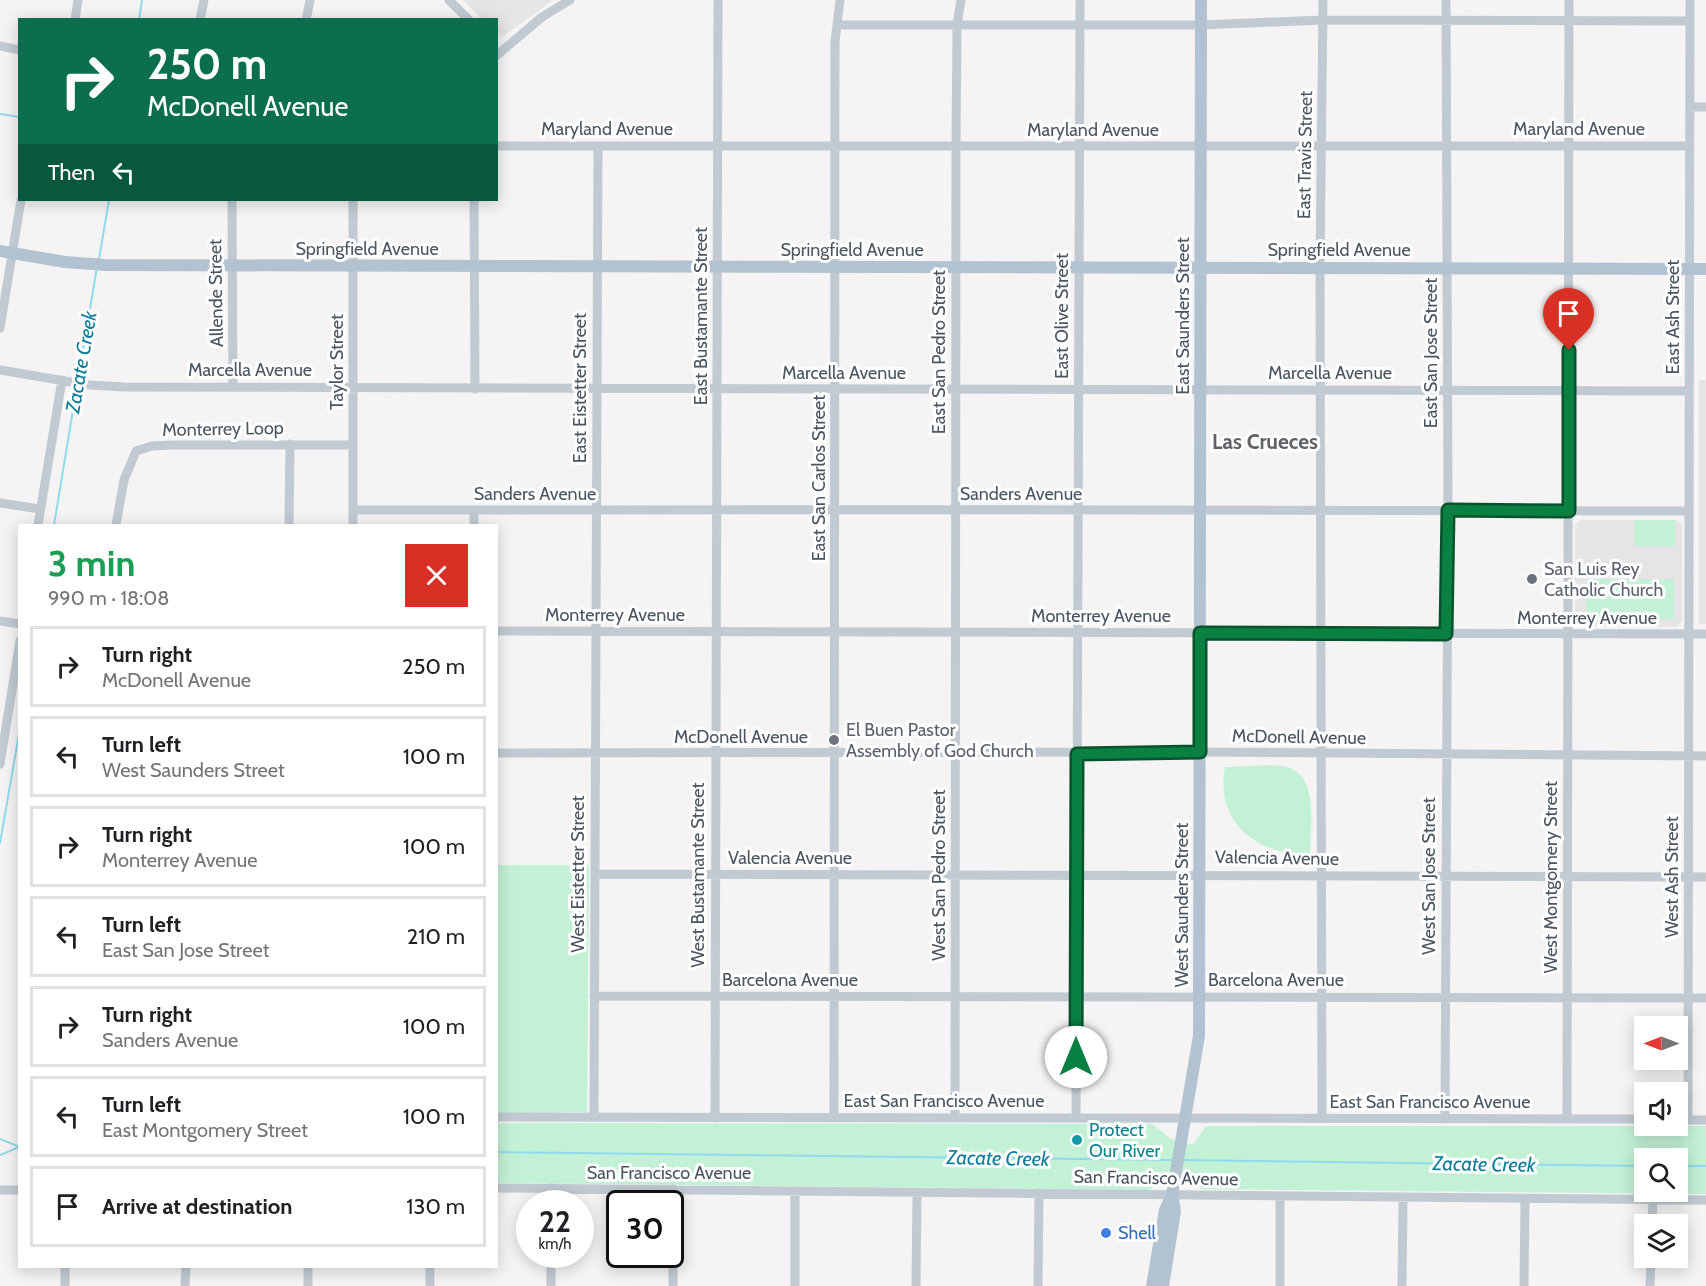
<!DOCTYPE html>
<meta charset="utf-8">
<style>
body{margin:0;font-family:Cabin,sans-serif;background:#f6f6f6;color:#202124;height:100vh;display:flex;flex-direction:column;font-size:22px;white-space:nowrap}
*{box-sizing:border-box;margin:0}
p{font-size:20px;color:#757577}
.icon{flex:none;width:33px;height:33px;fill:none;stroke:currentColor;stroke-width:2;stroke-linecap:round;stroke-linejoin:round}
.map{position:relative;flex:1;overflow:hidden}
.side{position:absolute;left:18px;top:524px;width:480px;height:744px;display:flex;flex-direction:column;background:#fff;border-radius:0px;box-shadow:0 3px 15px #0003}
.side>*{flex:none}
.top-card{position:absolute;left:18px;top:18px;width:480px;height:183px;border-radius:0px;box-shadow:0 3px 15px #0003;background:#0b6e4f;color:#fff;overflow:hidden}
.needle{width:39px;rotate:270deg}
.fabs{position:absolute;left:1634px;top:1016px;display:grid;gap:12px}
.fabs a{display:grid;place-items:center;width:54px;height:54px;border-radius:0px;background:#fff;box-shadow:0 3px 15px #0003;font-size:30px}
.speed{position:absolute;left:516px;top:1190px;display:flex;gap:12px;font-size:30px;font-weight:700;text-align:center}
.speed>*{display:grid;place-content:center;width:78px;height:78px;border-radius:50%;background:#fff;box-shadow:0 3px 15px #0003;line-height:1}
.speed small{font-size:15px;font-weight:400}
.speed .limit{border:3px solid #111;border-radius:9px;background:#fff;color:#111}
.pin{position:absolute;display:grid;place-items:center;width:51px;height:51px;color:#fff;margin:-62px -26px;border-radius:50% 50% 50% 0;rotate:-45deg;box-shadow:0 0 6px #0007}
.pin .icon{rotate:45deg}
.me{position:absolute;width:66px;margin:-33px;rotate:0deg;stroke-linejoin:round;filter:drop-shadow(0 0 4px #0008)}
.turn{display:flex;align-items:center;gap:21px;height:126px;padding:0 30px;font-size:27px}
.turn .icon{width:78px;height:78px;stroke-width:2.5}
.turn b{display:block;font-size:42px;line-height:51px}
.then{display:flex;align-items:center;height:57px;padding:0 30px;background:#0003;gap:12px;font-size:22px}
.round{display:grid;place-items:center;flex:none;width:63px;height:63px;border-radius:0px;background:#f6f6f6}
.summary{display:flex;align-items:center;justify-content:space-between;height:102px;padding:0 30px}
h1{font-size:36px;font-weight:700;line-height:45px;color:#1e9e55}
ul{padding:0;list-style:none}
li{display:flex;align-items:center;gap:18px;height:81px;margin:0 12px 9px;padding:0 18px;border:3px solid #e0e0e0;border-radius:0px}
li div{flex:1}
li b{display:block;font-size:22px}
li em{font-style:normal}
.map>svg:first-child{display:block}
.education{fill:#e6e4e5}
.green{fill:#c3f1d5;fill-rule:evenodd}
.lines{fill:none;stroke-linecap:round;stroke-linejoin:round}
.stream{stroke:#90daee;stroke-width:2}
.minor{stroke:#c1cad2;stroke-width:9}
.major{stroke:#b3c2d1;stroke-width:12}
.route-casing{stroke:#07532c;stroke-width:15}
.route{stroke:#0b8043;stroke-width:10}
.worship-dot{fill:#6b7280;stroke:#fff;stroke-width:2}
.culture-dot{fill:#0f9aa8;stroke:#fff;stroke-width:2}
.shop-dot{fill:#3f7fe0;stroke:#fff;stroke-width:2}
.labels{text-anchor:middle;stroke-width:6;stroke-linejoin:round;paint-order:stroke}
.street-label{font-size:18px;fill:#4a5661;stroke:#fff}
.worship-label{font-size:18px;fill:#5b616d;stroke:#fff;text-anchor:start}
.culture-label{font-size:18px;fill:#0d838f;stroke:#fff;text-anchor:start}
.shop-label{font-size:18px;fill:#366cbe;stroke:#fff;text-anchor:start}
.water-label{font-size:20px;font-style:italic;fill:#0c7c9b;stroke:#fff}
.quarter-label{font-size:21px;font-weight:bold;fill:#5f6368;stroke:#fff}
</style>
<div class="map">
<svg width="1706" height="1286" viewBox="0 0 1706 1286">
<rect width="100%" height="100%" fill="#f5f3f3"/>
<path class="education" d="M463 0H553L502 37 497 34 496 20 482 19Z
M1699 380H1706V624H1699Z
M1581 520H1677L1682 525V621L1676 627 1579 626 1575 623V525Z"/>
<path class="green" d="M1634 520H1675V546H1634Z
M1586 579H1674V619L1586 618Z
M1225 767C1244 767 1268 763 1286 767 1320 774 1310 830 1310 855 1258 855 1215 824 1225 767Z
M497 865H589L587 1112 497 1113Z
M497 1123 1152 1124 1171 1139 1193 1145 1206 1126H1706V1194L1201 1189 1187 1176 1165 1172 1150 1190 497 1183ZM1644 1158H1677V1191H1644Z"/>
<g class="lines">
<path class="stream" d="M139 20 142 0
M0 114 20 117
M99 259 109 200
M78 380 97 267
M54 525 77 386
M0 843 20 728
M0 1139 20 1147
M496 1152 1175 1160
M0 1155 19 1147
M1183 1160 1644 1166
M1677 1166H1706"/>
<path class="minor" d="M449 0 469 20
M75 20 78 0
M200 20 204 0
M306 20 310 0
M838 25H1201L1323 20 1690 21
M0 46 20 50
M496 56 542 17 570 0
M1690 107H1706
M496 146H1690
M232 200 233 386
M474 200 475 389
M0 328 21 200
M0 370 88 385 124 387 1689 391
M0 503 40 509
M353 510C798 510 1244 509 1689 511
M38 525 62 380
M116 525 124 480 136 451 152 446 171 445H353
M289 525 290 444
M353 525V200
M474 525V510
M0 621 20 624
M496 631 1706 634
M496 753 1200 752 1706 756
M0 764 20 641
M595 874 1706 877
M594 996 1706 998
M496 1117 1644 1119
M594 1117 598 146
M715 1118 718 0
M834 1118 835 41 840 0
M955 1118 956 147 957 25 961 0
M1076 1118 1080 0
M1322 1118 1320 269 1323 0
M1445 1118 1448 510 1446 0
M1567 1119 1569 0
M1677 1120H1706
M1688 1120 1690 0
M496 1188 1706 1200
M0 1190H20
M551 1203V1188
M1652 1224 1653 1200
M65 1266V1286
M430 1266V1286
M185 1286 186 1266
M308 1286V1266
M551 1286V1254
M673 1286V1189
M795 1286V1191
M916 1286 917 1192
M1038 1286 1039 1193
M1280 1286V1196
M1402 1286 1403 1197
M1524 1286 1525 1199
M1650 1286 1651 1257"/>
<path class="major" d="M0 251 65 262 105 265 1706 269
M1152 1286 1165 1210 1172 1195 1199 1036 1201 0
M1163 1286 1175 1211 1172 1195"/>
</g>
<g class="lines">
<defs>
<path id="route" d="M1076 1057 1077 754 1200 752V633L1446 634 1448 510 1569 511V350"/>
</defs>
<use href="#route" class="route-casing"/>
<use href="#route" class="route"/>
</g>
<g class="worship-dot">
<circle cx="1532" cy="579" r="6"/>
<circle cx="834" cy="740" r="6"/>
</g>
<circle class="culture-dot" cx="1077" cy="1140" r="6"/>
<circle class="shop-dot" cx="1106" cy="1233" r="6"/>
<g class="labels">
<g class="street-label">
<text x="607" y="135">Maryland Avenue</text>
<text x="1579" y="135">Maryland Avenue</text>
<text x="1093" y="136">Maryland Avenue</text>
<text transform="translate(1305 155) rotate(-89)" y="6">East Travis Street</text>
<text x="367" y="255">Springfield Avenue</text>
<text x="852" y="256">Springfield Avenue</text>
<text x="1339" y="256">Springfield Avenue</text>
<text transform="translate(216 293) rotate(-91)" y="6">Allende Street</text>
<text transform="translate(701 316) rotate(-90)" y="6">East Bustamante Street</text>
<text transform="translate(1062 316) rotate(-90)" y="6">East Olive Street</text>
<text transform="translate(1183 316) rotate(-90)" y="6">East Saunders Street</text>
<text transform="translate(1673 317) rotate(-90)" y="6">East Ash Street</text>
<text transform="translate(939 352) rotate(-90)" y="6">East San Pedro Street</text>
<text transform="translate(1431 353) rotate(-90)" y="6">East San Jose Street</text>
<text transform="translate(337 362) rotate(-90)" y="6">Taylor Street</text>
<text x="250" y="376">Marcella Avenue</text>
<text x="844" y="379">Marcella Avenue</text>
<text x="1330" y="379">Marcella Avenue</text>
<text transform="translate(580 388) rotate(-90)" y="6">East Eistetter Street</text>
<text transform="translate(223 429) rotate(-1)" y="6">Monterrey Loop</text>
<text transform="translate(819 478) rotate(-90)" y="6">East San Carlos Street</text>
<text x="535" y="500">Sanders Avenue</text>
<text x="1021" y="500">Sanders Avenue</text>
<text x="615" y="621">Monterrey Avenue</text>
<text x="1101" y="622">Monterrey Avenue</text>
<text x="1587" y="624">Monterrey Avenue</text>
<text x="741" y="743">McDonell Avenue</text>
<text transform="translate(1299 737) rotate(1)" y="6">McDonell Avenue</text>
<text x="790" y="864">Valencia Avenue</text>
<text transform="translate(1277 858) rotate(1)" y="6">Valencia Avenue</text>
<text transform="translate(578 874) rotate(-90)" y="6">West Eistetter Street</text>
<text transform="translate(698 875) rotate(-90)" y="6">West Bustamante Street</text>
<text transform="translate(939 875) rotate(-90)" y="6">West San Pedro Street</text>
<text transform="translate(1429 876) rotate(-90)" y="6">West San Jose Street</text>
<text transform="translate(1551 877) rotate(-90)" y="6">West Montgomery Street</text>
<text transform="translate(1672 877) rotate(-90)" y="6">West Ash Street</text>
<text transform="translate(1182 905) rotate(-90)" y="6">West Saunders Street</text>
<text x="790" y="986">Barcelona Avenue</text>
<text x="1276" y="986">Barcelona Avenue</text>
<text x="944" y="1107">East San Francisco Avenue</text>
<text x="1430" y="1108">East San Francisco Avenue</text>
<text x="669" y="1179">San Francisco Avenue</text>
<text transform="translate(1156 1178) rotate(1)" y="6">San Francisco Avenue</text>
</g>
<g class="worship-label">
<text x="1544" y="575">San Luis Rey<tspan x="1544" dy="21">Catholic Church</tspan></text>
<text x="846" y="736">El Buen Pastor<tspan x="846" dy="21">Assembly of God Church</tspan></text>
</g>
<g class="culture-label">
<text x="1089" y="1136">Protect<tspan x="1089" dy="21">Our River</tspan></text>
</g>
<g class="shop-label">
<text x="1118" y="1239">Shell</text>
</g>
<g class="water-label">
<text transform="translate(81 362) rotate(-80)" y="7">Zacate Creek</text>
<text transform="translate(998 1158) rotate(1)" y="7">Zacate Creek</text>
<text transform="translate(1484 1164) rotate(1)" y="7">Zacate Creek</text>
</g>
<g class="quarter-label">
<text x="1265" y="449">Las Crueces</text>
</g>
</g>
</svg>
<div class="fabs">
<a><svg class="needle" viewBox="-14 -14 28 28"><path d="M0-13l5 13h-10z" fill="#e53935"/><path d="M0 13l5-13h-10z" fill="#757577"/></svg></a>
<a><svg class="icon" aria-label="sound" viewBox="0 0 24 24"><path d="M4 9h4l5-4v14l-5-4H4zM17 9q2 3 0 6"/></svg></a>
<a><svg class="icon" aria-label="search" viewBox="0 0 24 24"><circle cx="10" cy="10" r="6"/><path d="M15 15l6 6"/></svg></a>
<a><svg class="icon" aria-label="layers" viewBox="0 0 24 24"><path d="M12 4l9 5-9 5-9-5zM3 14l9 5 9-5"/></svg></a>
</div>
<div class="speed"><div>22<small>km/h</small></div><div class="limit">30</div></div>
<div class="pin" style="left:1569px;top:350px;background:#d93025"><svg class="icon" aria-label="arrive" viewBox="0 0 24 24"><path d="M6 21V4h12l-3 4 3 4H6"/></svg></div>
<svg class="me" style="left:1076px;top:1057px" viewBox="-20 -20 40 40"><circle r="19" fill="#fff"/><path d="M0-13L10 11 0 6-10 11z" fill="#0b8043"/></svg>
<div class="top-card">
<div class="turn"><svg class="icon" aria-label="right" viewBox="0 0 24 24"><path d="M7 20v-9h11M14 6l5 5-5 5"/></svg><div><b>250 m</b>McDonell Avenue</div></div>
<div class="then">Then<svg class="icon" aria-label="left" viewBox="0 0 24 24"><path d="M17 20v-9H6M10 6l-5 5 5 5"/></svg></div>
</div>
<section class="side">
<div class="summary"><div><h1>3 min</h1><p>990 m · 18:08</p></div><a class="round" style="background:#d93025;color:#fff"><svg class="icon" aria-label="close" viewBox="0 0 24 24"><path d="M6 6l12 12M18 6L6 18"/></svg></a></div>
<ul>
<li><svg class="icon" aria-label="right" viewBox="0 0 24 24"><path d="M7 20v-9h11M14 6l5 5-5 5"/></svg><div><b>Turn right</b><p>McDonell Avenue</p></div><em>250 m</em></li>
<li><svg class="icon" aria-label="left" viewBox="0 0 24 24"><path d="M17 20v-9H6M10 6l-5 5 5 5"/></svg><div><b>Turn left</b><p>West Saunders Street</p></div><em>100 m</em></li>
<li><svg class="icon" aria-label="right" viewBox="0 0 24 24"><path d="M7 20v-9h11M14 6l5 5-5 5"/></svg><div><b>Turn right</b><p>Monterrey Avenue</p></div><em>100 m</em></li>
<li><svg class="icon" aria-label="left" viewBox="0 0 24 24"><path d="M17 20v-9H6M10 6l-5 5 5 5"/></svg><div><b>Turn left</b><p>East San Jose Street</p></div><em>210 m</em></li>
<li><svg class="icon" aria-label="right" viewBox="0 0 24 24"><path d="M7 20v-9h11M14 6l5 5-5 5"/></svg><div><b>Turn right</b><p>Sanders Avenue</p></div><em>100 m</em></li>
<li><svg class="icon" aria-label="left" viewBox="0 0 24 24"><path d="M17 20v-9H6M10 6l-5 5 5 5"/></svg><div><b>Turn left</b><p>East Montgomery Street</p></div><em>100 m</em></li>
<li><svg class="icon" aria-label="arrive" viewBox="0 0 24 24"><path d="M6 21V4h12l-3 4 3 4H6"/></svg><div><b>Arrive at destination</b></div><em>130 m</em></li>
</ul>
</section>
</div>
